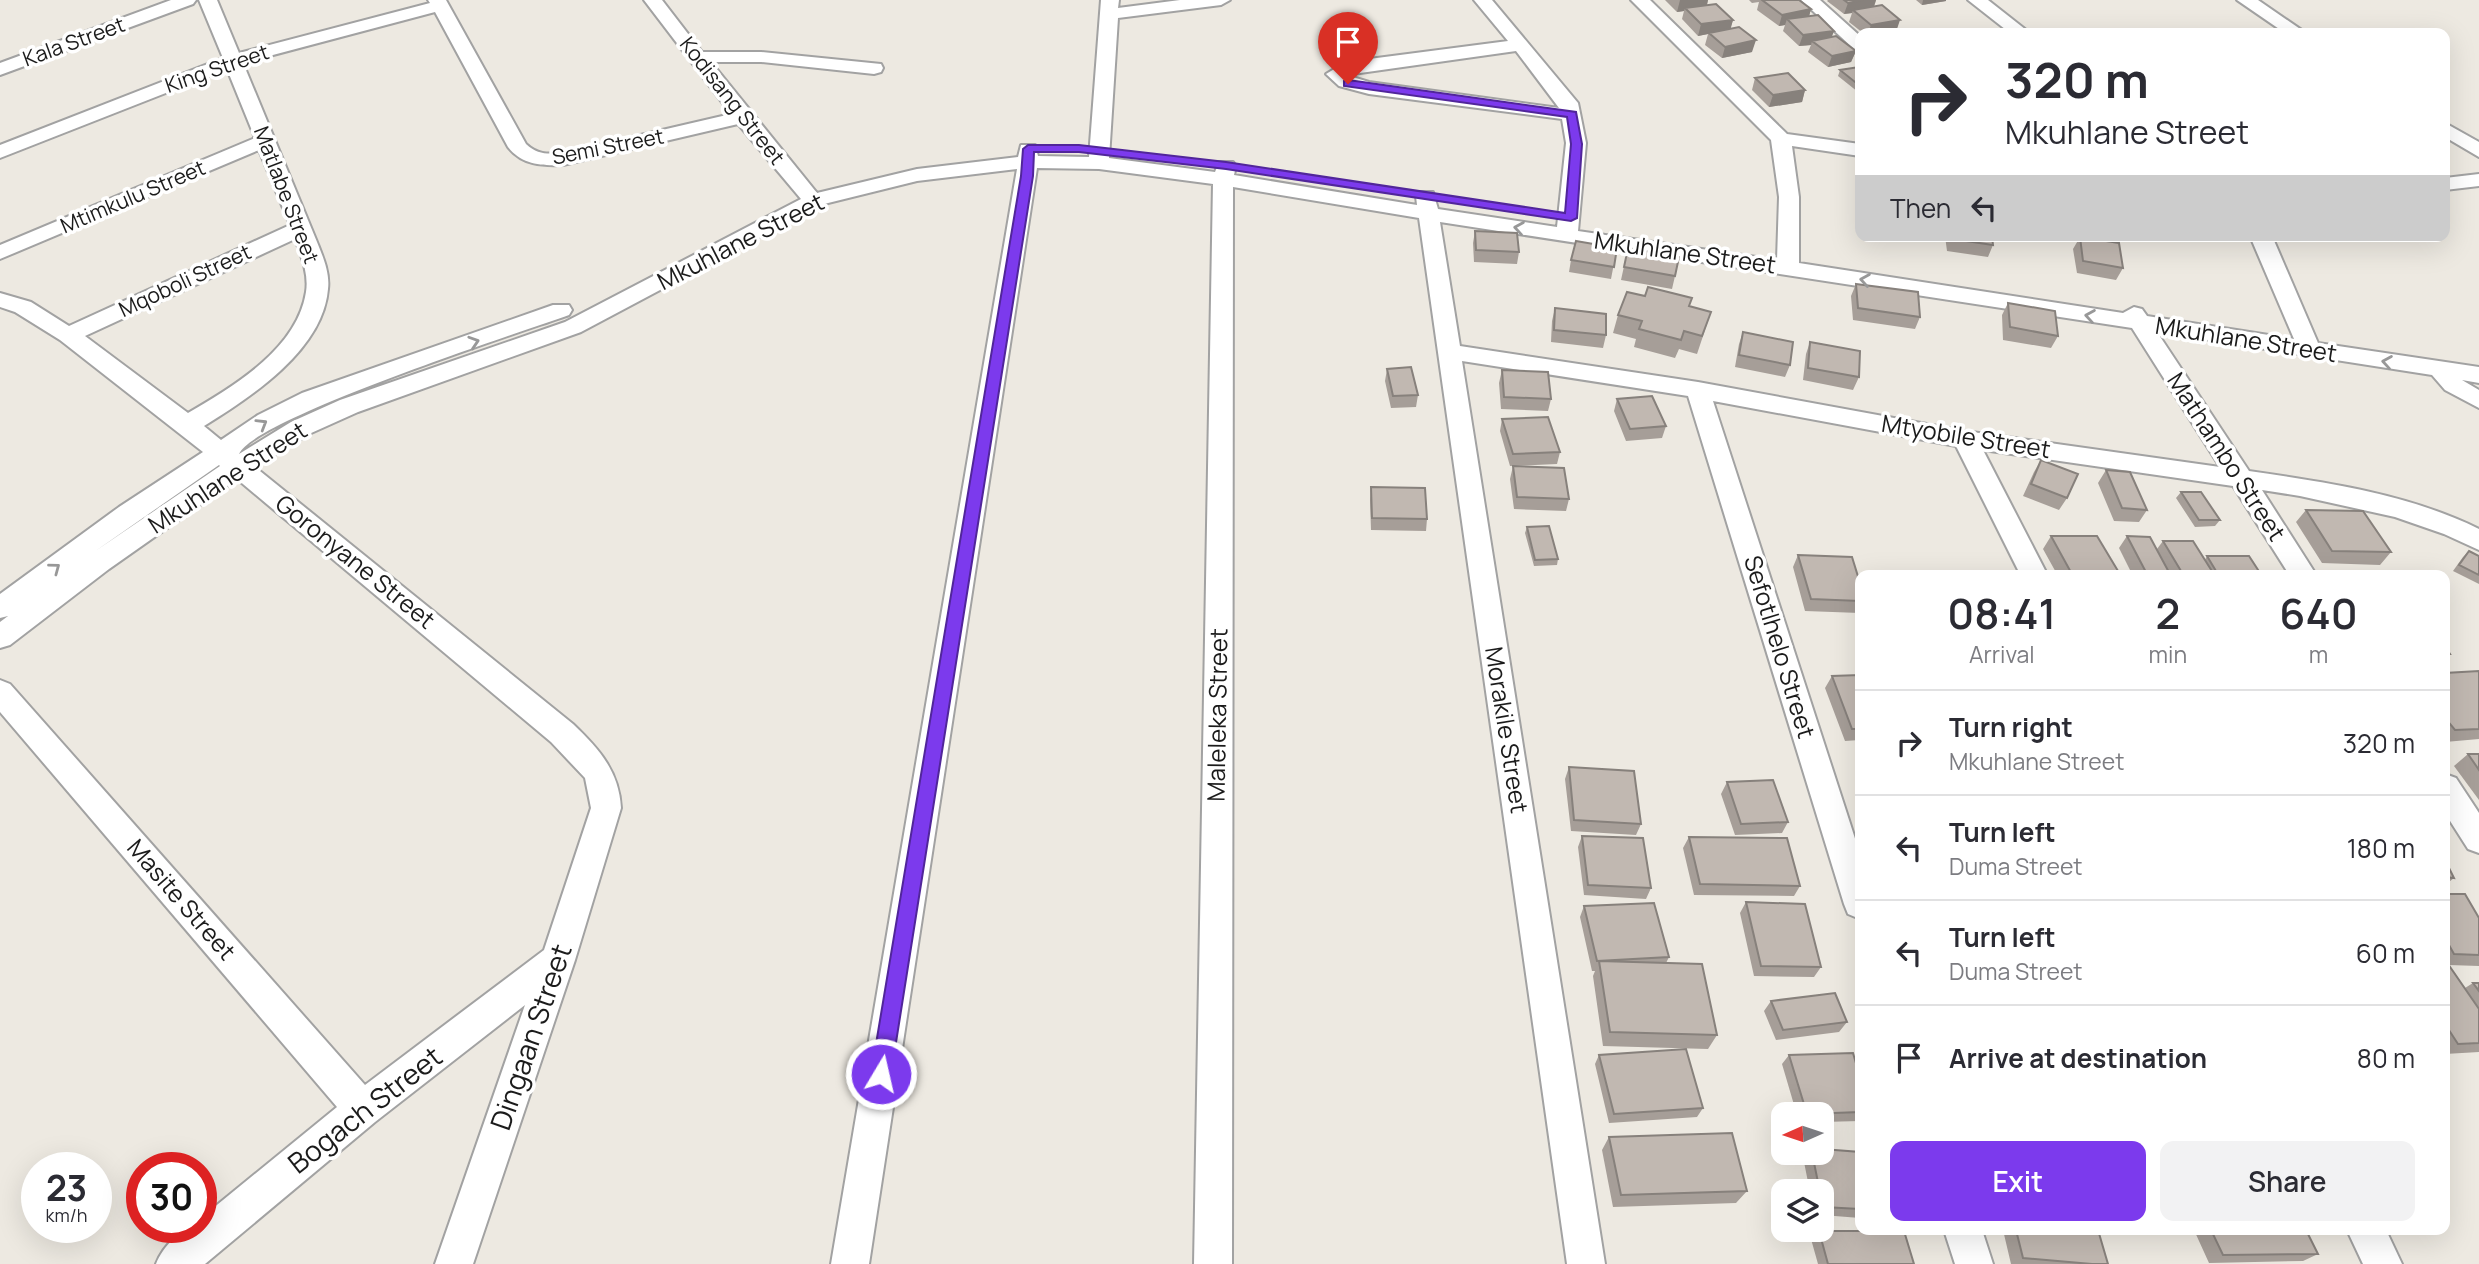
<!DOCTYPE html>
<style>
body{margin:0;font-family:Manrope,sans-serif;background:#f2f2f3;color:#2b2b33;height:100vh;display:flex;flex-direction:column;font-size:26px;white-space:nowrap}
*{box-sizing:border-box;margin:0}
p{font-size:23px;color:#7c7c81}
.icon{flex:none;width:38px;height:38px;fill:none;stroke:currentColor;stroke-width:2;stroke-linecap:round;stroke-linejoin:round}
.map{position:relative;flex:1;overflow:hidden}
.sheet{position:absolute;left:1855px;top:570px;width:595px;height:665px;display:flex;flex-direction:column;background:#fff;border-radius:14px;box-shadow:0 7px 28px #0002}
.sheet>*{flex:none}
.banner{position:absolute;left:1855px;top:28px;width:595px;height:214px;border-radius:14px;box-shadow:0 7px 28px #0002;background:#fff;color:#2b2b33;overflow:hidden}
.needle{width:46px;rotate:267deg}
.buttons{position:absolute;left:1771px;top:1102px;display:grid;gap:14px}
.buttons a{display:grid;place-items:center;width:63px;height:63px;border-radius:14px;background:#fff;box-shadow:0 7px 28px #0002;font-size:35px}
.speed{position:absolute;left:21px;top:1152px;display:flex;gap:14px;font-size:35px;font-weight:700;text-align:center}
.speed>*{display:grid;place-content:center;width:91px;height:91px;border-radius:50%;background:#fff;box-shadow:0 7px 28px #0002;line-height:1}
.speed small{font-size:18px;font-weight:400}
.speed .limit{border:10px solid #d22;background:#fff;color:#111}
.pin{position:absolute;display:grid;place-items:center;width:60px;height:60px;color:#fff;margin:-72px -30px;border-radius:50% 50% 50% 0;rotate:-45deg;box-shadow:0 0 7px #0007}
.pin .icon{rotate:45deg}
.me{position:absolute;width:77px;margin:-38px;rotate:9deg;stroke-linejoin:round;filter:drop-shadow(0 0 5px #0008)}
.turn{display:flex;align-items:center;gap:24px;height:147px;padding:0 35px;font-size:32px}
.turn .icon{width:91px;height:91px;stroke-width:2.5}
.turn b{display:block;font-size:49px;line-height:60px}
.then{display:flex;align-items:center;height:66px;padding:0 35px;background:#0003;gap:14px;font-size:26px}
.eta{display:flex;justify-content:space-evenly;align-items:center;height:119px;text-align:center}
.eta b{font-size:42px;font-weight:600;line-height:49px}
.primary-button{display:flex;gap:14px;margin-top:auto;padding:14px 35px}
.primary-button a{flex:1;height:80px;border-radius:14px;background:#7c3aed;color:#fff;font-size:28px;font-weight:600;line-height:80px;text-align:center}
.primary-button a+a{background:#f2f2f3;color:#2b2b33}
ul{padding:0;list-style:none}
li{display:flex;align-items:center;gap:21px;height:105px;padding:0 35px;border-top:2px solid #e1e1e2}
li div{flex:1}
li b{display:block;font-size:26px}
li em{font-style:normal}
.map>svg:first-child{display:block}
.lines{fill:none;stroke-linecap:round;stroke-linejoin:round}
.minor-casing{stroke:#a2a2a2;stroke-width:4}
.minor{fill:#fff;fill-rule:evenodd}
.wall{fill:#a69e98}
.shaded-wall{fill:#87817c}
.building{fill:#c1b8b1;stroke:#87817c;stroke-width:2}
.oneway{stroke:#989898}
.route{fill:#7c3aed;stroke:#51269a;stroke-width:2}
.labels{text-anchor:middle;stroke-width:7;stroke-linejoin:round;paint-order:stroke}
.far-street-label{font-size:21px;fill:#1b1b1b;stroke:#fff}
.street-label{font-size:24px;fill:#1b1b1b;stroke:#fff}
.near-street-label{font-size:28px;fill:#1b1b1b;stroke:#fff}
</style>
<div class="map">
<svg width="2479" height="1264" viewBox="0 0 2479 1264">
<rect width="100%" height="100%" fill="#ede9e1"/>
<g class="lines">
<defs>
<path id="minor" d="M171 0H196L193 4 0 75V63Z
M199 0H217L239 53 430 3 428 0H446L526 144C538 155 547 154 563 153L731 114 644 0H662L702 52H761L881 64 883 68 881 72 874 74 761 62H711L817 193 917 169 1018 157 1021 145H1035L1038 156 1089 157 1101 0H1119L1118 8 1180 0H1230L1221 5 1118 18 1109 158 1215 172 1219 162H1233L1236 166 1234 175 1417 205 1416 196 1419 192H1433L1438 209 1557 227 1566 143 1562 119 1369 94 1339 86 1326 74 1346 62 1508 41 1474 0H1492L1578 103 1586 143 1578 231 1777 260 1779 197 1771 140 1631 0H1650L1787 134 1860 144V156L1792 146 1799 197V263L2123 313 2134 307 2142 309 2147 316 2294 339 2250 236H2272L2318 343 2479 367V383L2462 380 2479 390V408L2445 390 2432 375 2157 332 2249 471C2325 482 2409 494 2479 529V550L2444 534 2395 517 2300 496 2262 490 2317 576H2290L2233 486 1983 450 2048 576H2021L1956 446 1713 401 1860 854V919L1848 914 1844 904 1688 396 1462 361 1605 1264H1567L1419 218 1233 187 1232 1264H1194L1213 184 1099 169 1037 168 869 1264H831L1017 169 917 181 820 205 581 332 358 412 309 434 255 467 573 724C599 749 619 771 621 808L575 960 473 1264H435L525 1005 375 1122 205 1264H156C163 1246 181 1227 201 1227V1218L337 1107 0 712V680L10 684 365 1085 544 950 591 808 585 778 551 742 237 479 109 569 10 645 0 648V622L8 616 0 618V594L119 507 203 452 60 340 15 312 0 307V293L31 302 69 326 290 225 259 150 0 259V245L255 138 227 69 0 158V145L223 58ZM435 12 508 147C522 165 542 166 563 165L738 124 801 199 565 322 340 400 291 422 239 454C253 419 518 333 569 315L572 310 569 305H553L302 393 258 415 221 440 204 426C251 397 323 350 328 289 330 273 323 257 317 242L243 63ZM1516 51 1559 108 1369 82 1346 75ZM1440 222 2132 328 2220 467 1965 431 1698 382 1460 346ZM295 239C301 255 309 274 306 292 297 349 234 386 188 413L85 336ZM219 465 220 466 94 552Z
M1801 0H1820L1860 36V50L1854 49Z
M1968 0H1988L2030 33H2010Z
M2237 0H2258L2306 33H2285Z
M2445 123 2479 142V157L2445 137Z
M2479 174V186L2445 190V178Z
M2445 774 2456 778 2479 813V853L2468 849 2445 813Z
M1944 1230H1982L1993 1264H1955Z
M2347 1230H2386L2402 1264H2363Z"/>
</defs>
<use href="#minor" class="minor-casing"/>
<use href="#minor" class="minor"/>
</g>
<path class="wall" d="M1665 0H1708L1707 5 1733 20 1730 29 1752 52 1722 58 1705 45 1708 34 1698 36 1682 19 1684 11 1677 12Z
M1749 0H1799L1811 9 1809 16 1832 37 1856 51 1851 62 1828 67 1808 52 1811 45 1799 46 1783 31 1785 25 1779 26 1757 10 1759 2 1752 3Z
M1828 0H1876L1874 7 1896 32 1887 33H1863L1849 22 1852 13 1844 14 1827 1Z
M1916 0H1946V1L1922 5Z
M1860 68V92H1858L1838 76 1840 70Z
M1755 78 1805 90 1802 102 1769 107 1752 90Z
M1475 231 1519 252 1517 264 1474 262 1473 243Z
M1945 236H1992L1993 245 1988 257 1947 251Z
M2080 237 2123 268 2116 280 2077 273 2073 249Z
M1617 248 1611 279 1569 272 1571 260Z
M1628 248 1675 276 1672 289 1621 280Z
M1856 284 1920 317 1915 329 1853 320 1851 296Z
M2008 303 2058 336 2051 348 2003 340 2002 315Z
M1690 307 1711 312 1697 354 1679 349 1675 358 1634 347 1636 339 1613 333 1618 315Z
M1555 308 1606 335 1603 348 1551 342 1552 321Z
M1743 332 1790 365 1785 377 1735 367 1739 344Z
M1810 342 1859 377 1853 390 1803 380 1806 354Z
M1387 369 1418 395 1416 407 1391 408 1385 381Z
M1502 370 1551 399 1548 411 1501 409 1499 383Z
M1617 399 1666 426 1662 438 1626 441 1614 411Z
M1502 419 1560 452 1557 464 1510 466 1500 431Z
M2041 460 2067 498 2059 510 2023 496 2034 472Z
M1513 466 1569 499 1566 511 1514 509 1510 479Z
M2106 470 2147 510 2139 522 2114 521 2098 483Z
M1371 487 1427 519 1426 531 1371 530 1370 500Z
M2181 492 2220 520 2215 526 2195 527 2176 498Z
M2306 510 2391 552 2380 565 2322 563 2296 522Z
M1527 527 1558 559 1557 565 1534 566 1525 533Z
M2051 536 2121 576H2058L2043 549Z
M2127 536 2157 549 2163 541 2205 560 2207 556 2262 576H2133L2119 548Z
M2469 551 2479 556V584L2453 571 2463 557Z
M1798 555 1860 583V613L1805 611 1793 567Z
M2479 671V739L2445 742V673Z
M1860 675V740L1845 741 1825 688 1832 676Z
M2468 754H2479V800L2454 766Z
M1569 767 1641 824 1636 835 1571 831 1565 779Z
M1727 782 1788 822 1782 833 1735 835 1721 794Z
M1582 836 1651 888 1646 899 1584 895 1578 847Z
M1689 837 1800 886 1794 896 1694 895 1683 848Z
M2445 860 2454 878 2445 885Z
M2445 894 2479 918V966L2449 965 2465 988 2473 983H2479V1052L2445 1054Z
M1746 902 1821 967 1814 977 1754 976 1740 913Z
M1584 906 1669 957 1666 963 1717 1035 1708 1049 1603 1046 1593 976 1595 971H1592L1580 917Z
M1771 1001 1847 1022 1839 1032 1776 1040 1764 1011Z
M1599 1055 1703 1108 1697 1117 1609 1123 1595 1064Z
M1789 1055 1860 1077V1121L1822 1122V1115H1797L1782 1064Z
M1609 1137 1747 1191 1736 1203 1613 1207 1602 1150Z
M1860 1152V1218L1822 1215V1192H1810L1803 1157 1807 1153Z
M2003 1230H2098L2108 1264H2011Z
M2194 1230H2306L2318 1254 2303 1261 2209 1263Z
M1819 1231 1914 1264H1818L1811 1239Z"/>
<path class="shaded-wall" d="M1680 0H1708L1706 8H1685L1684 11 1677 12Z
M1863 0H1876L1873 9 1853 10 1852 13 1844 14 1848 3Z
M1923 0H1946V1L1922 5Z
M1811 9 1808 20 1787 19 1785 25 1779 26 1782 15Z
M1733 20 1730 31 1709 33 1708 34 1698 36 1701 24Z
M1900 20 1896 32 1887 33H1868L1871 25Z
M1834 31 1830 42 1812 41 1811 45 1799 46 1803 35Z
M1756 40 1752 52 1722 58 1725 47Z
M1856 51 1851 62 1828 67 1832 56Z
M1805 90 1802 102 1769 107 1773 95Z"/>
<path class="building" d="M1762 0H1799L1811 9 1782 15Z
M1844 0H1863L1848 3Z
M1716 4 1733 20 1701 24 1685 8Z
M1882 5 1900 20 1871 25 1853 10Z
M1818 15 1834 31 1803 35 1787 19Z
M1739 27 1756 40 1725 47 1709 33Z
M1836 36 1856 51 1832 56 1812 41Z
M1859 67 1860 68V86L1840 70Z
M1788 73 1805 90 1773 95 1755 78Z
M1475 231 1517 233 1519 252 1476 250Z
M1952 236H1992L1993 245 1952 239Z
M2080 237 2119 243 2123 268 2083 261Z
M1576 241 1617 248 1614 267 1571 260Z
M1628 248 1679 257 1675 276 1624 267Z
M1856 284 1918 292 1920 317 1858 308Z
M1648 287 1692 298 1689 306 1711 312 1702 336 1684 331 1681 340 1639 329 1642 321 1618 315 1627 292 1645 296Z
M2008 303 2055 311 2058 336 2010 327Z
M1555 308 1606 314V335L1554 330Z
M1743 332 1793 342 1790 365 1739 355Z
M1810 342 1860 351 1859 377 1808 368Z
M1411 367 1418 395 1393 396 1387 369Z
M1502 370 1548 372 1551 399 1504 397Z
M1652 396 1666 426 1630 429 1617 399Z
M1548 417 1560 452 1513 454 1502 419Z
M2041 460 2078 474 2067 498 2031 484Z
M1513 466 1564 468 1569 499 1517 497Z
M2106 470 2130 472 2147 510 2122 508Z
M1371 487 1425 488 1427 519 1372 518Z
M2181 492H2201L2220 520H2199Z
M2306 510 2363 511 2391 552 2332 551Z
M1549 526 1558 559 1535 560 1527 527Z
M2051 536H2097L2121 576H2073Z
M2127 536 2150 537 2171 576H2148Z
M2163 541H2193L2215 576H2184Z
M2469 551 2479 556V575L2459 565Z
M1798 555 1852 557 1860 583V601L1811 599Z
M2207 556H2249L2262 576H2219Z
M2445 646 2450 654H2445Z
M2479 671V729L2455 730 2445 718V673Z
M1860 675V729H1852L1832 676Z
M2468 754H2479V770Z
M1569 767 1634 771 1641 824 1574 820Z
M1773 780 1788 822 1741 824 1727 782Z
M1582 836 1643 838 1651 888 1588 885Z
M1689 837 1787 838 1800 886 1700 884Z
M2445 860 2454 878 2445 877Z
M2445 894H2465L2479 918V955L2454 954 2445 938Z
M1746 902 1805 904 1821 967 1761 966Z
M1654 903 1669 957 1597 961 1584 906Z
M1599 961 1702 964 1717 1035 1610 1032Z
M2445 964H2448L2479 1009V1043L2458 1044 2445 1024Z
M2473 983H2479V991Z
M1835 993 1847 1022 1783 1030 1771 1001Z
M1686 1049 1703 1108 1614 1114 1599 1055Z
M1853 1053 1860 1077V1112L1807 1114 1789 1055Z
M1732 1133 1747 1191 1621 1195 1609 1137Z
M1822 1149 1860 1152V1209L1823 1207 1822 1192H1820L1812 1153H1822Z
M2016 1230H2098L2108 1264H2092L2023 1258Z
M2211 1230H2306L2318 1254 2223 1255Z
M1819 1231H1904L1914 1264H1828Z"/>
<defs><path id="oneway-chevron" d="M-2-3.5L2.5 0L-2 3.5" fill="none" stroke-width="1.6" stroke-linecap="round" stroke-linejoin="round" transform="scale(1.75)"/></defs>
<g class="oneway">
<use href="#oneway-chevron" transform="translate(1519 228) rotate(-171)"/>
<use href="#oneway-chevron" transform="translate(1865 280) rotate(-171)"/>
<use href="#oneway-chevron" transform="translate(2090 316) rotate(-171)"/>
<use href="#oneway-chevron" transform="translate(474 342) rotate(-18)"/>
<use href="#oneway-chevron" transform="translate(2387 362) rotate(-171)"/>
<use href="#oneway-chevron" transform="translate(262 424) rotate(-31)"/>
<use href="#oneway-chevron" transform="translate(55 568) rotate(-37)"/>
</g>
<path class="route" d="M1348 80 1576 112 1582 144 1577 218 1571 221 1226 169 1079 152H1034L1033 176 891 1074 888 1081 881 1083 874 1081 871 1074 1021 176 1023 149 1028 145H1079L1226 162 1565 213 1571 144 1567 117 1344 86V81Z"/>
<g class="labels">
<g class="far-street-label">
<text transform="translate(74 42) rotate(-20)" y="7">Kala Street</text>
<text transform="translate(217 69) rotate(-19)" y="7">King Street</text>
<text transform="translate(732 101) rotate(52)" y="7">Kodisang Street</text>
<text transform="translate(608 147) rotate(-11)" y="7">Semi Street</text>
<text transform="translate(286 195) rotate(69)" y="7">Matlabe Street</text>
<text transform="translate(133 197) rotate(-23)" y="7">Mtimkulu Street</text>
<text transform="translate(185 281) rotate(-25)" y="7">Mqoboli Street</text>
</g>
<g class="street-label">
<text transform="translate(741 242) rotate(-27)" y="8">Mkuhlane Street</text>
<text transform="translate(1685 253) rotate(8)" y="8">Mkuhlane Street</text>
<text transform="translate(2246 340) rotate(9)" y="8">Mkuhlane Street</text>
<text transform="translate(1966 437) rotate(9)" y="8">Mtyobile Street</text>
<text transform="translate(2226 457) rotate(57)" y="8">Mathambo Street</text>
<text transform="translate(228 478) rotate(-33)" y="8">Mkuhlane Street</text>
<text transform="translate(355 562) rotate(39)" y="8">Goronyane Street</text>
<text transform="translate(1779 647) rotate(73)" y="8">Sefotlhelo Street</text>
<text transform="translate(1218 715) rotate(-89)" y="8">Maleleka Street</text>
<text transform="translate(1506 730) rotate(81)" y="8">Morakile Street</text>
<text transform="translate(181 900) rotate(49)" y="8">Masite Street</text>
</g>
<g class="near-street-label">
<text transform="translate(531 1037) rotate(-71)" y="10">Dingaan Street</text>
<text transform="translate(365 1110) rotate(-38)" y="10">Bogach Street</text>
</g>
</g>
</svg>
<div class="buttons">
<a><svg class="needle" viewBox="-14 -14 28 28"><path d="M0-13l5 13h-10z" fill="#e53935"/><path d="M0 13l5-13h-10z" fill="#7c7c81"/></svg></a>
<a><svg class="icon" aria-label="layers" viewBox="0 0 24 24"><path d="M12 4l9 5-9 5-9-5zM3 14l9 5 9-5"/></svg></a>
</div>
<div class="speed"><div>23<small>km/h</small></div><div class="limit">30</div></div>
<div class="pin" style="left:1348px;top:84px;background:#d93025"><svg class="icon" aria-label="arrive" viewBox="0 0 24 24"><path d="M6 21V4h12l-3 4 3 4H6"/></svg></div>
<svg class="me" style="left:881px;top:1074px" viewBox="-20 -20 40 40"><circle r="17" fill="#7c3aed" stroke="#fff" stroke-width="3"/><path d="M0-11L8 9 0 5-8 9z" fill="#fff"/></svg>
<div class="banner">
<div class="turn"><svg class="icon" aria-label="right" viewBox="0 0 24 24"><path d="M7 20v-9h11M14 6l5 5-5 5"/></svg><div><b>320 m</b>Mkuhlane Street</div></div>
<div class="then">Then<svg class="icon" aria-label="left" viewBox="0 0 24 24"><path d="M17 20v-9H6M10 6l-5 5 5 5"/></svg></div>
</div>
<section class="sheet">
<div class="eta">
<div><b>08:41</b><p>Arrival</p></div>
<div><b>2</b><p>min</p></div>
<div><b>640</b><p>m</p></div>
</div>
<ul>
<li><svg class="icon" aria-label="right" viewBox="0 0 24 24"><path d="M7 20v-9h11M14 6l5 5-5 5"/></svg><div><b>Turn right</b><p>Mkuhlane Street</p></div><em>320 m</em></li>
<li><svg class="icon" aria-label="left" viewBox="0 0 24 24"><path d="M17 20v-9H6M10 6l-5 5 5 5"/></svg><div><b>Turn left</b><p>Duma Street</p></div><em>180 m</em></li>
<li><svg class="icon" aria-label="left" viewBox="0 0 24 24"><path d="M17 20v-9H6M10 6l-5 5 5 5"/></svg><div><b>Turn left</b><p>Duma Street</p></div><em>60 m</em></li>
<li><svg class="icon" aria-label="arrive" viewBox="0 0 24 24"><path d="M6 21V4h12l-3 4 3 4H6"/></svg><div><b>Arrive at destination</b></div><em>80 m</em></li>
</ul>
<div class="primary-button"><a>Exit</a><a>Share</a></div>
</section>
</div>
